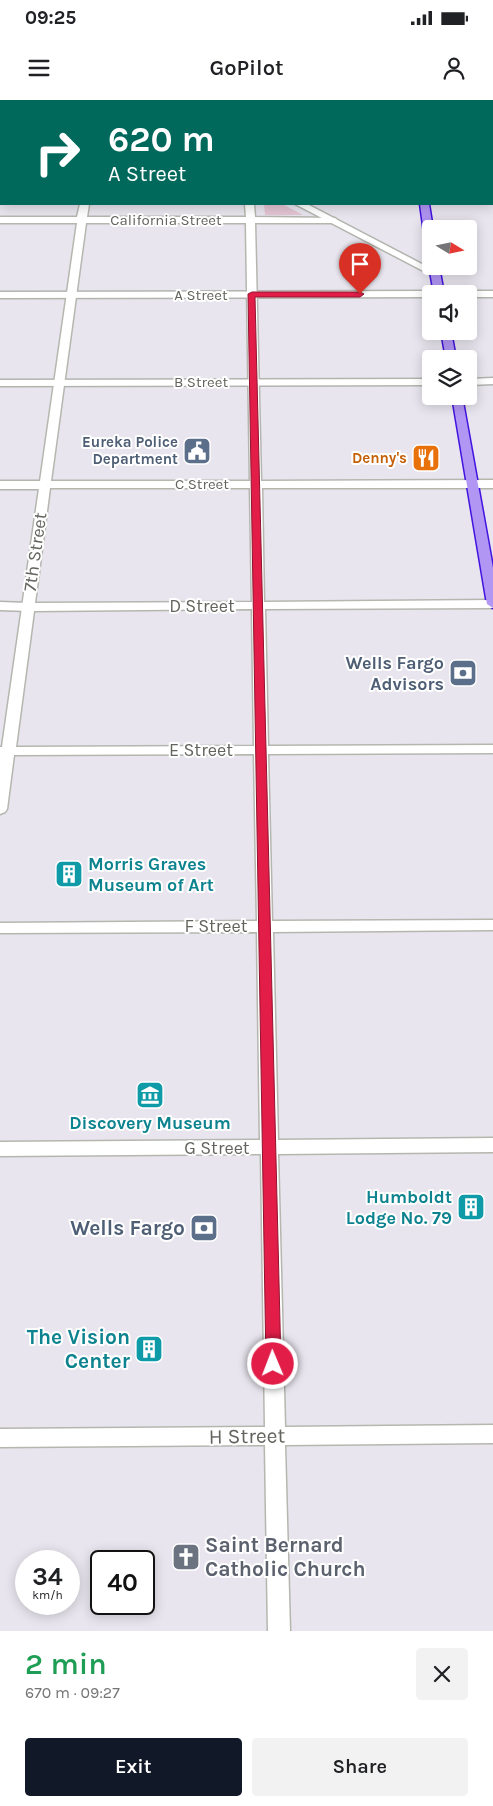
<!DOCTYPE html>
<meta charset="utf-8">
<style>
body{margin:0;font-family:Karla,sans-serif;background:#f2f2f2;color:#202124;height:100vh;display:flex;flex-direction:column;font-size:19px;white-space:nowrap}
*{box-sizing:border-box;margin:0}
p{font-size:16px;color:#757577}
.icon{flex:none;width:28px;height:28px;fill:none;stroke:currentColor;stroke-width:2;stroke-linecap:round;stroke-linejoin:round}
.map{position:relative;height:1531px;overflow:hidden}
.side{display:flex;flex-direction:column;background:#fff;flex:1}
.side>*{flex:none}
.banner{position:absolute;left:0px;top:0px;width:494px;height:105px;box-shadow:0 2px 12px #0003;background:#00695c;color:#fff;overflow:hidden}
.needle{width:32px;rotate:100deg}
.buttons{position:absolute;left:422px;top:120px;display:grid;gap:10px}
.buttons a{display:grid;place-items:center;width:55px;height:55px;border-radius:5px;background:#fff;box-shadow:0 2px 12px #0003;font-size:25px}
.speed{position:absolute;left:15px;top:1450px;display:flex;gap:10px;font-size:25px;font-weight:700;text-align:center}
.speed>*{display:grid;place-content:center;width:65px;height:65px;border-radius:50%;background:#fff;box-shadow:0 2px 12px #0003;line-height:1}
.speed small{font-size:12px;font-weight:400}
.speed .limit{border:2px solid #111;border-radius:8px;background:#fff;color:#111}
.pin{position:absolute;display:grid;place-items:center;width:42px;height:42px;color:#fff;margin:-51px -21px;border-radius:50% 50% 50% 0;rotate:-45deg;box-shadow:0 0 5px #0007}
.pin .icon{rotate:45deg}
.me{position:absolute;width:55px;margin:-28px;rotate:359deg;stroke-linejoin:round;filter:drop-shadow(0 0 4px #0008)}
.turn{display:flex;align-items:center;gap:18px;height:105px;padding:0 25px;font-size:22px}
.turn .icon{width:65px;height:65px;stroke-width:2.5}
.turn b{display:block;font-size:35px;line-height:42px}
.round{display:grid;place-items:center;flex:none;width:52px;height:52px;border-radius:5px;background:#f2f2f2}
.summary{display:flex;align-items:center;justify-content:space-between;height:85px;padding:0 25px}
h1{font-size:30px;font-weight:600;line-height:38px;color:#1e9e55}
.primary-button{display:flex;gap:10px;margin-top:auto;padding:10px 25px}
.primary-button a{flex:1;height:58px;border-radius:5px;background:#111827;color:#fff;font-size:20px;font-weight:600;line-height:58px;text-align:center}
.primary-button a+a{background:#f2f2f2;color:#202124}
.status{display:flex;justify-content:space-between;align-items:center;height:35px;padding:0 25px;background:#fff;direction:ltr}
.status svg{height:14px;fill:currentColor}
header{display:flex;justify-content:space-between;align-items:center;height:65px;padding:0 25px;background:#fff;font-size:22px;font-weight:600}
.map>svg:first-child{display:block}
.green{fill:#e3c4d2}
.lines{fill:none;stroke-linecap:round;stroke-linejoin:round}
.street-casing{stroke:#b2b4ae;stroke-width:3}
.secondary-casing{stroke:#b5b7af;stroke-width:3}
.highway-casing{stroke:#4313df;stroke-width:3}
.street{fill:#fff;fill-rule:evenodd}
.secondary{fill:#fff;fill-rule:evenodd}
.highway{fill:#b196f4;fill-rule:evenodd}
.route{fill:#e11d48;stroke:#92132f}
.labels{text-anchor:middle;stroke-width:4;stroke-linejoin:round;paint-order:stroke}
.far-street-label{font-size:15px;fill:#63645d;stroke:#fff}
.far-service-label{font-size:15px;font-weight:bold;fill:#4e5e75;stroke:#fff;text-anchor:end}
.far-food-label{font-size:15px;font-weight:bold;fill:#c56008;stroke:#fff;text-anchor:end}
.street-label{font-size:18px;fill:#63645d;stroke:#fff}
.service-label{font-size:18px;font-weight:bold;fill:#4e5e75;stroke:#fff;text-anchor:end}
.culture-label{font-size:18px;font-weight:bold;fill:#0d838f;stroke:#fff;text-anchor:start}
.near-service-label{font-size:21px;font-weight:bold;fill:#4e5e75;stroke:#fff;text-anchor:end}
.near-culture-label{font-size:21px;font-weight:bold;fill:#0d838f;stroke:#fff;text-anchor:end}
.near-street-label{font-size:21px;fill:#63645d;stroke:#fff}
.near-worship-label{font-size:21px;font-weight:bold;fill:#5b616d;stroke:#fff;text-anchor:start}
</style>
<div class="status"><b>09:25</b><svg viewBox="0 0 49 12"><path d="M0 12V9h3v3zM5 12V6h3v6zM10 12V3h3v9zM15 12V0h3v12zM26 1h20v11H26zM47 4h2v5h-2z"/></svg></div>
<header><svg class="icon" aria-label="menu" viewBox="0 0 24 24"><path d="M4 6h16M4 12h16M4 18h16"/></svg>GoPilot<svg class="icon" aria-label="person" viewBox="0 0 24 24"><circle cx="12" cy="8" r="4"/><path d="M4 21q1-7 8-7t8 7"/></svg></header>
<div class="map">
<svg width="493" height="1531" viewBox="0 0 493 1531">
<rect width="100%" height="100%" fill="#e8e5ee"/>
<path class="green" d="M264 104H282L303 115H265Z"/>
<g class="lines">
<defs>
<path id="street" d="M65 0H76L77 1H66Z
M266 0H276L277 1H267Z
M493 47V53L492 54V47Z
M0 50 1 51V57L0 56Z
M295 104H307L441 174 439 176H433Z
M431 191 436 194H431V197L0 198V192Z
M469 191H493V197H469V194H464Z
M493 278V284L469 285V279Z
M431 279V285L0 286V280Z
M0 381H44L50 385 44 389H0Z
M0 502 28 503 34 507 28 511 0 510Z"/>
<path id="secondary" d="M95 0H103V1H95Z
M244 0H252V1H244Z
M80 104H89L87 117H246L245 104H254L255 117 335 118 337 120 332 123H255L261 381 493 380V388H262L264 502 493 500V508L265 509 268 646 493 645V653L268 654 272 821 493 820V830L273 832 278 1040 493 1038V1052L278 1054 285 1327 493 1325V1343L285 1345 290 1531H268L265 1345 0 1347V1329L265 1327 261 1054 0 1056V1042L260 1040 257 832 0 833V823L257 821 254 654 14 655 7 709 5 712 0 714V647H2L77 123H0V117H77ZM86 123H246L250 381H51ZM50 388H250L252 502 35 503ZM252 509 254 646 16 647 34 511Z"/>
<path id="highway" d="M404 0H412V1H404Z
M420 104H429L433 129 431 150 426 147Z
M431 164V166H439L444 194H434L429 166Z
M441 231H451L456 259H446Z
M452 296H462L493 468V508L487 504Z"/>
</defs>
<use href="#street" class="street-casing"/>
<use href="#secondary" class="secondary-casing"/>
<use href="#highway" class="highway-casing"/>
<use href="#street" class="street"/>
<use href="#secondary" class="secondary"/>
<use href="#highway" class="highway"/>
</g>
<path class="route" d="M252 192H360L364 194 360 197H255L281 1264 278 1268 273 1270 268 1268 266 1264 248 194Z"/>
<defs>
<symbol id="civic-square" viewBox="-11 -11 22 22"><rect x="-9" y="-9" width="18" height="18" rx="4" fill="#5c6f8a" stroke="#fff"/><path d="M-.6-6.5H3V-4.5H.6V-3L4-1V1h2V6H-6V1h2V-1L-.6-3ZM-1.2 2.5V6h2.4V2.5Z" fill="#fff"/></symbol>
<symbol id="restaurant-square" viewBox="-11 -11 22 22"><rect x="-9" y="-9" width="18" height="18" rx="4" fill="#e8710a" stroke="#fff"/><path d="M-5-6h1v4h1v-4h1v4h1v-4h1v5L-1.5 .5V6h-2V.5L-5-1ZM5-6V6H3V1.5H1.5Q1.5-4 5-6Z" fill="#fff"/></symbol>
<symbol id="bank-square" viewBox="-11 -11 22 22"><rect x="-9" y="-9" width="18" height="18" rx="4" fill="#5c6f8a" stroke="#fff"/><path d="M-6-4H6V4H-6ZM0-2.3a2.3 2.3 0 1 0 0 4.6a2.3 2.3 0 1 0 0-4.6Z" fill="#fff"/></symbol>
<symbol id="building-square" viewBox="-11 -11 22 22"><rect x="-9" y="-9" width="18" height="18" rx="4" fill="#0f9aa8" stroke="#fff"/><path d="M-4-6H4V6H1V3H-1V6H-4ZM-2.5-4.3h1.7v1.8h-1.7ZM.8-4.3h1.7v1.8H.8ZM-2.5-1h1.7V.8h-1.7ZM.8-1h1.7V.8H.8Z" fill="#fff"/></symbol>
<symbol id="museum-square" viewBox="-11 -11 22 22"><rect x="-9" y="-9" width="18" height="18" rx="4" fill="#0f9aa8" stroke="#fff"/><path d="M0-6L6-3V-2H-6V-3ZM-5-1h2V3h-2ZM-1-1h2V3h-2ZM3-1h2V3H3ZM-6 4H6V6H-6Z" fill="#fff"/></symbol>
<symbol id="church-square" viewBox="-11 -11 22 22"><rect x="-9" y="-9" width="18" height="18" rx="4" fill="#6b7280" stroke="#fff"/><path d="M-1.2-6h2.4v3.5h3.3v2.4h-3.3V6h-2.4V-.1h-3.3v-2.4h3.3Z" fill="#fff"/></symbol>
</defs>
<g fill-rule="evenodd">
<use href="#civic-square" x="181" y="335" width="32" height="32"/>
<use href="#restaurant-square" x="410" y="342" width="32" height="32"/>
<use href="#bank-square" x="447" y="557" width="32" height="32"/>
<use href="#building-square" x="53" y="758" width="32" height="32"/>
<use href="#museum-square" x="134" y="979" width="32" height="32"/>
<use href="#building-square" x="455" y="1091" width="32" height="32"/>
<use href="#bank-square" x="188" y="1112" width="32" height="32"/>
<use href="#building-square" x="133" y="1233" width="32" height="32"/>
<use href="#church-square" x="170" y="1441" width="32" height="32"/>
</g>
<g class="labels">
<g class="far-street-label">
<text x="166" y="125">California Street</text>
<text x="201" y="200">A Street</text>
<text x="201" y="287">B Street</text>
<text x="202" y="389">C Street</text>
</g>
<g class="far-service-label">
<text x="178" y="347">Eureka Police<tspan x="178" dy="17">Department</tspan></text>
</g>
<g class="far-food-label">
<text x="407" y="363">Denny's</text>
</g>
<g class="street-label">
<text transform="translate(35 452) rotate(-82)" y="6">7th Street</text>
<text x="202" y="512">D Street</text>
<text x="201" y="656">E Street</text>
<text x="216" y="832">F Street</text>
<text x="217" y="1054">G Street</text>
</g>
<g class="service-label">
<text x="444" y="569">Wells Fargo<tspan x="444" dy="21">Advisors</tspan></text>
</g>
<g class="culture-label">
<text x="88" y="770">Morris Graves<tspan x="88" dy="21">Museum of Art</tspan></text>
<text x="150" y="1029" text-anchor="middle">Discovery Museum</text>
<text x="452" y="1103" text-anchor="end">Humboldt<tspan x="452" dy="21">Lodge No. 79</tspan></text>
</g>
<g class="near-service-label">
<text x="185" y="1135">Wells Fargo</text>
</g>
<g class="near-culture-label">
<text x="130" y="1244">The Vision<tspan x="130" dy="24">Center</tspan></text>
</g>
<g class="near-street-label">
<text transform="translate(247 1336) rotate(-1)" y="7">H Street</text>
</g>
<g class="near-worship-label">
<text x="205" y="1452">Saint Bernard<tspan x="205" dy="24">Catholic Church</tspan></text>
</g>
</g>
</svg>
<div class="buttons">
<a><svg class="needle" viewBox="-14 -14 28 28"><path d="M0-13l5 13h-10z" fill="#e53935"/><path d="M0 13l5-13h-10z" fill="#757577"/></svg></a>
<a><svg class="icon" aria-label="sound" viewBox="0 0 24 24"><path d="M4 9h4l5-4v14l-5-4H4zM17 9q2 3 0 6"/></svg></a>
<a><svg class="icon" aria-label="layers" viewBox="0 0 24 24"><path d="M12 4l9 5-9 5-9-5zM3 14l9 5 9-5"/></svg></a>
</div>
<div class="speed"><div>34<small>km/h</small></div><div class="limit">40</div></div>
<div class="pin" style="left:360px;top:194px;background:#d93025"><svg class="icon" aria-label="arrive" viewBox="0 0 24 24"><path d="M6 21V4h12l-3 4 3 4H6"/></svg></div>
<svg class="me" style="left:273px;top:1264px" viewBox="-20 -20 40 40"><circle r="17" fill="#e11d48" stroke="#fff" stroke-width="3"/><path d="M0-11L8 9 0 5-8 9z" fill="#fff"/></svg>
<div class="banner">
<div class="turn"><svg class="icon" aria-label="right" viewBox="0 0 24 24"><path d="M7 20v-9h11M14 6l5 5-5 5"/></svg><div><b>620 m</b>A Street</div></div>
</div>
</div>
<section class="side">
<div class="summary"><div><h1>2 min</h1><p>670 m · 09:27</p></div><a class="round"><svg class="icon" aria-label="close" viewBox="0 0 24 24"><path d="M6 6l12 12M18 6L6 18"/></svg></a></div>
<div class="primary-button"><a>Exit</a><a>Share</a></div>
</section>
